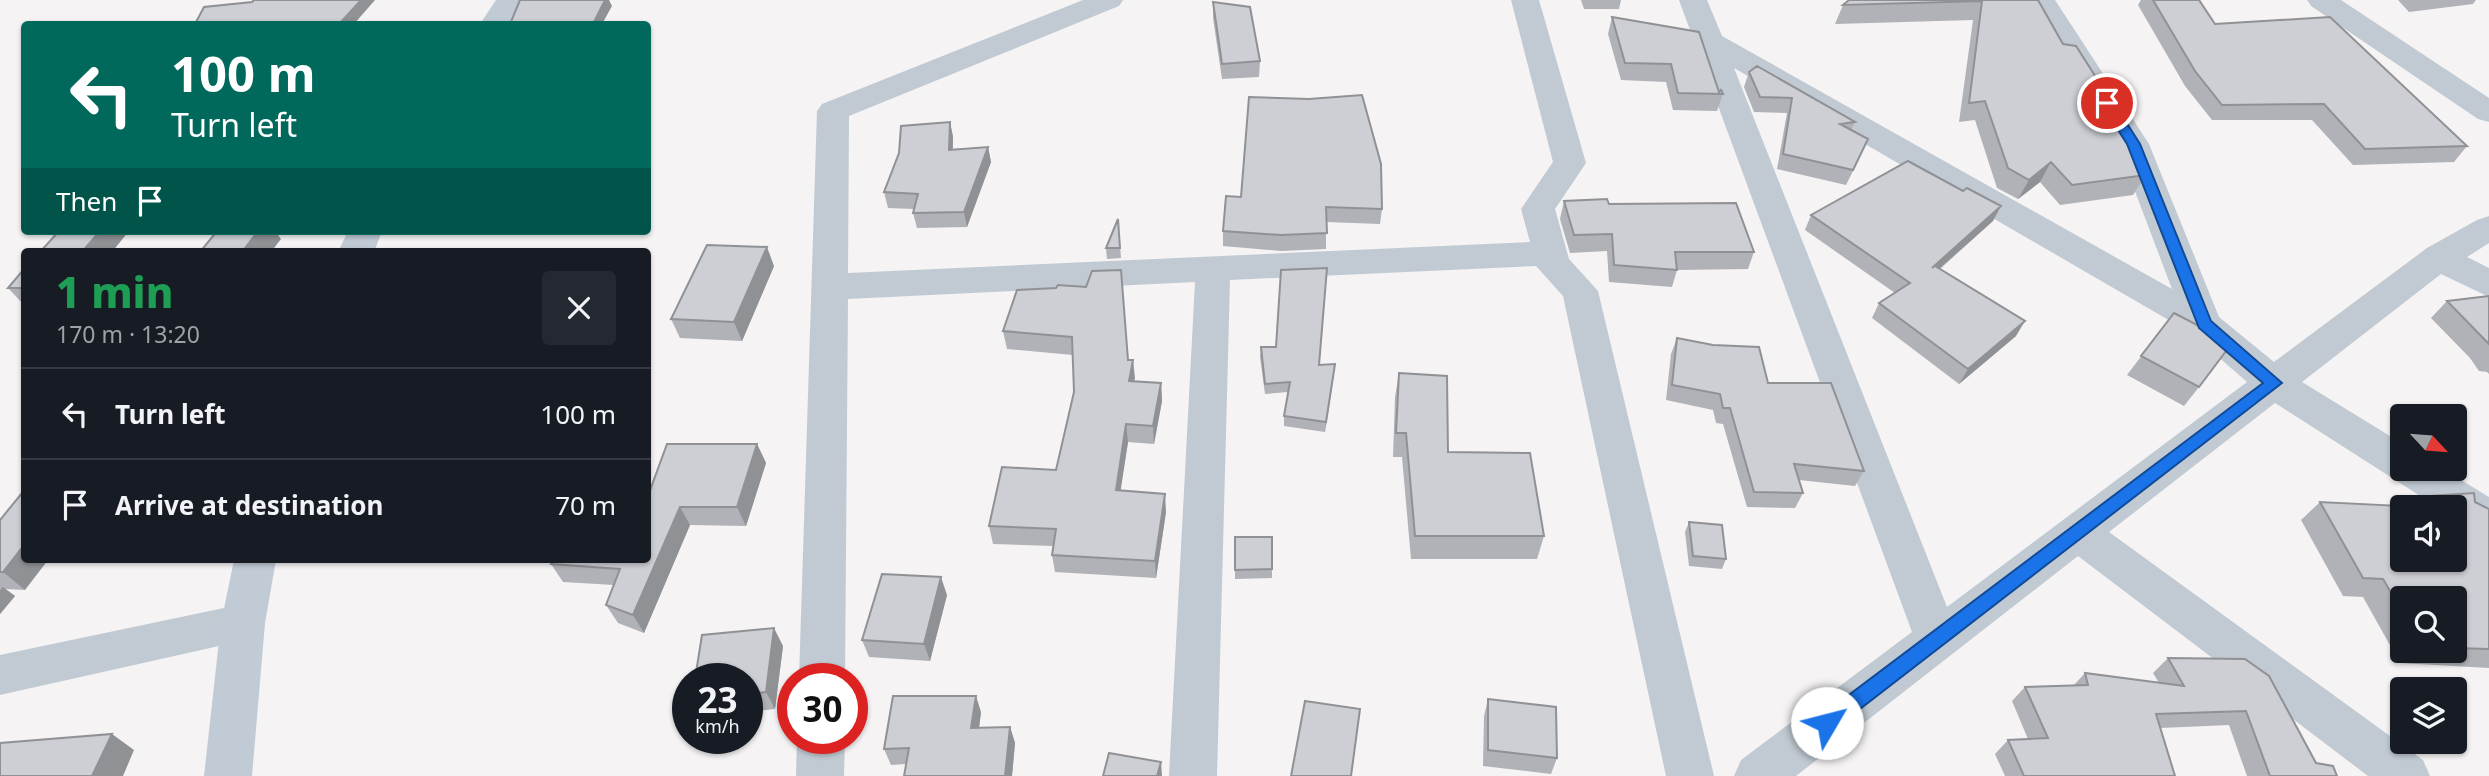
<!DOCTYPE html>
<meta charset="utf-8">
<style>
body{margin:0;font-family:"Noto Sans",sans-serif;background:#242831;color:#f1f3f6;height:100vh;display:flex;flex-direction:column;font-size:26px;white-space:nowrap}
*{box-sizing:border-box;margin:0}
p{font-size:23px;color:#9ea1a6}
.icon{flex:none;width:38px;height:38px;fill:none;stroke:currentColor;stroke-width:2;stroke-linecap:round;stroke-linejoin:round}
.map{position:relative;flex:1;overflow:hidden}
.details{position:absolute;left:21px;top:248px;width:630px;height:315px;display:flex;flex-direction:column;background:#171b24;border-radius:7px;box-shadow:0 2px 5px #0004}
.details>*{flex:none}
.banner{position:absolute;left:21px;top:21px;width:630px;height:214px;border-radius:7px;box-shadow:0 2px 5px #0004;background:#00695c;color:#fff;overflow:hidden}
.needle{width:46px;rotate:116deg}
.controls{position:absolute;left:2390px;top:404px;display:grid;gap:14px}
.controls a{display:grid;place-items:center;width:77px;height:77px;border-radius:7px;background:#171b24;box-shadow:0 2px 5px #0004;font-size:35px}
.speed{position:absolute;left:672px;top:663px;display:flex;gap:14px;font-size:35px;font-weight:700;text-align:center}
.speed>*{display:grid;place-content:center;width:91px;height:91px;border-radius:50%;background:#171b24;box-shadow:0 2px 5px #0004;line-height:1}
.speed small{font-size:18px;font-weight:400}
.speed .limit{border:10px solid #d22;background:#fff;color:#111}
.pin{position:absolute;display:grid;place-items:center;width:60px;height:60px;color:#fff;margin:-30px;border:4px solid #fff;border-radius:50%;box-shadow:0 2px 7px #0007}
.me{position:absolute;width:77px;margin:-38px;rotate:53deg;stroke-linejoin:round;filter:drop-shadow(0 0 5px #0008)}
.turn{display:flex;align-items:center;gap:24px;height:147px;padding:0 35px;font-size:32px}
.turn .icon{width:91px;height:91px;stroke-width:2.5}
.turn b{display:block;font-size:49px;line-height:60px}
.then{display:flex;align-items:center;height:66px;padding:0 35px;background:#0003;gap:14px;font-size:26px}
.round{display:grid;place-items:center;flex:none;width:74px;height:74px;border-radius:7px;background:#242831}
.summary{display:flex;align-items:center;justify-content:space-between;height:119px;padding:0 35px}
h1{font-size:42px;font-weight:800;line-height:52px;color:#1e9e55}
ul{padding:0;list-style:none}
li{display:flex;align-items:center;gap:21px;height:91px;padding:0 35px;border-top:2px solid #363941}
li div{flex:1}
li b{display:block;font-size:26px}
li em{font-style:normal}
.map>svg:first-child{display:block}
.lines{fill:none;stroke-linecap:round;stroke-linejoin:round}
.street{fill:#c1cad2;fill-rule:evenodd}
.secondary{fill:#c1cbd6;fill-rule:evenodd}
.wall{fill:#b0b2b7;fill-rule:evenodd}
.shaded-wall{fill:#909195}
.building{fill:#cdcfd5;stroke:#909195;stroke-width:2;fill-rule:evenodd}
.route{fill:#1a73e8;stroke:#114b97;stroke-width:2}
</style>
<div class="map">
<svg width="2489" height="776" viewBox="0 0 2489 776">
<rect width="100%" height="100%" fill="#f5f3f3"/>
<g class="lines">
<path class="street" d="M1083 0H1123L1119 6 849 116 848 273 1530 242 1521 209 1553 162 1511 0H1539L1586 163 1555 209 1569 259 1598 291 1714 776H1666L1563 296 1536 266 1230 280 1217 776H1169L1195 282 848 299 845 679H799L817 111 822 104Z
M1679 0H1707L1722 36 2172 289 2117 144 2027 0H2055L2149 144 2219 317 2274 362 2427 248 2477 220 2489 216V243L2467 257 2489 268V297L2441 274 2302 382 2403 444V469H2443L2489 497V535L2455 518V508H2439L2275 403 2109 532 2423 760 2430 776H2368L2078 556 1796 776H1734L1741 760 1912 632ZM1734 68 2191 333 2247 382 1947 607Z
M2307 0H2341L2489 98V122L2478 119 2311 6Z
M243 604 259 609 265 623 259 637 0 695V655Z
M797 738H845L844 776H796Z"/>
<path class="secondary" d="M496 0H525L508 24H480Z
M348 231H382L374 252H338Z
M234 560H276L265 623 252 776H204L221 623Z"/>
</g>
<path class="wall" d="M1581 0H1621L1619 9H1584Z
M1849 0H2038L2063 44 2146 175 2133 195 2060 205 2040 182 2018 199 1997 188 1975 120 1959 122 1973 20 1835 24 1843 5Z
M2141 0H2153L2215 24 2467 146 2454 162 2353 165 2312 120H2212L2185 86 2138 5Z
M2398 0H2476L2473 4 2409 12Z
M252 2 354 24H195Z
M1213 2 1260 61 1259 77 1222 79 1213 18Z
M1612 17 1723 94 1717 111 1673 110 1666 82 1621 80 1608 34Z
M1749 72 1855 122 1851 130 1861 155 1846 185 1777 169 1787 113 1754 112 1744 87Z
M950 122 953 137V149L988 147 991 162 967 227 917 228 913 213 914 209 888 208 884 192Z
M1226 196 1382 209 1380 224 1326 222V249L1281 251 1223 246V231Z
M1564 201 1754 252 1748 269 1677 270 1672 287 1609 282 1607 251 1570 253 1560 219Z
M1811 215 1993 221 1940 269 2016 336 1959 384 1872 318 1879 303 1895 293 1805 230Z
M1118 219 1121 258 1107 259 1106 248Z
M774 266 742 341 680 338 671 319Z
M24 269V305L8 288Z
M1086 287 1128 360H1133L1134 381 1161 383 1162 401 1154 444 1128 442 1120 490 1166 512 1156 578 1055 572 1052 555 1053 546 993 544 989 526 1056 470 1074 392 1073 355 1007 349 1003 331Z
M2489 296V374L2487 372 2479 371 2470 358 2431 318 2447 301Z
M2174 313 2199 387 2184 406 2127 375Z
M1677 338 1768 383 1864 471 1855 486 1799 480 1803 493 1795 508 1747 507 1723 424 1716 423 1713 410 1666 400 1671 354Z
M1261 347 1319 365 1334 374 1325 432 1284 426V416L1288 392 1265 394 1260 357Z
M1399 373 1448 452 1544 536 1537 559H1411L1402 457H1393L1395 397Z
M757 444 766 463 746 526 690 525 644 633 618 623 606 605 614 585 563 582 551 564 648 560V496Z
M2412 497 2475 502 2489 509V668L2400 663 2363 597 2343 596 2301 520 2320 502 2402 506ZM2403 598H2455V651H2403Z
M0 520 25 590 5 589 15 596 0 614Z
M1689 522 1726 559 1722 569 1689 566 1685 532Z
M1235 537H1272V578L1235 579Z
M947 595 930 661 869 657 862 640Z
M783 646 775 709 747 712V679Z
M2168 658 2245 659 2316 763 2337 776H2247L2229 725 2160 728 2175 776H2005L1995 754 2008 740 2028 739 2012 701 2025 687 2074 685 2085 673 2159 683 2153 673Z
M1488 699 1557 758 1551 774 1483 766 1484 716Z
M981 712 979 727H1010L1015 743 1012 776H904L906 764 891 765 884 749Z"/>
<path class="shaded-wall" d="M361 0H375L354 24H343L341 22Z
M605 0H609L612 6 602 24H593Z
M950 122 953 137 952 165 949 150Z
M988 147 991 162 967 227 964 212Z
M2051 162 2040 182 2018 199 2029 180Z
M2001 206 1993 221 1924 282 1932 268Z
M100 231H129L112 252H82Z
M258 231H275L281 239 271 252H242Z
M767 247 774 266 742 341 734 322Z
M2025 321 2016 336 1959 384 1968 369Z
M1133 360 1135 378 1130 399 1129 381Z
M1335 364 1334 374 1325 432 1326 422Z
M1161 383 1162 401 1154 444 1153 426Z
M1126 424 1128 442 1118 508 1116 490Z
M757 444 766 463 746 526 737 507Z
M1165 494 1166 512 1156 578 1155 561Z
M680 507 690 525 644 633 633 615Z
M24 545V560H48L25 590 3 572Z
M941 577 947 595 930 661 924 644Z
M3 587 15 596 0 614V590Z
M774 628 783 646 775 709 766 692Z
M976 696 981 712 977 744 971 728Z
M1010 727 1015 743 1012 776H1005Z
M112 734 134 750 123 776H92Z
M1161 762 1162 776H1157Z"/>
<path class="building" d="M254 0H361L341 22H320L318 24H195L204 7 252 2Z
M520 0H605L593 24H510Z
M1849 0H2038L2063 44 2076 46 2127 126 2146 175 2072 185 2051 162 2029 180 2008 168 1985 101 1969 103 1982 1 1843 5Z
M2153 0H2199L2215 24 2330 17 2467 146 2365 149 2324 104 2222 105 2195 71Z
M1213 2 1250 7 1260 61 1222 64Z
M1612 17 1699 32 1719 92 1721 90 1723 94 1678 93 1671 64 1625 63Z
M1757 66 1855 122 1840 124 1868 139 1853 170 1783 154 1792 98 1760 97 1749 72Z
M1362 95 1381 164 1382 209 1326 207 1327 233 1281 235 1223 231 1226 196 1241 197 1249 97 1309 99Z
M950 122 949 150 988 147 964 212 913 213 918 194 884 192 899 153 901 126Z
M1908 161 1963 191 1967 188 2001 206 1932 268 1935 266 2025 321 1968 369 1879 303 1910 283 1811 215Z
M1607 199 1609 204 1736 203 1754 252H1675L1677 270 1614 265 1612 234 1574 235 1564 201Z
M1118 219 1120 248H1106Z
M59 231H100L82 252H40Z
M217 231H258L242 252H200Z
M707 245 767 247 734 322 671 319Z
M1327 268 1319 365 1335 364 1326 422 1284 416 1290 382 1265 384 1261 347H1276L1281 270Z
M24 269V288H8Z
M1121 270 1128 360H1133L1129 381 1161 383 1153 426 1126 424 1116 490 1165 494 1155 561 1052 555 1056 529 989 526 1002 467 1056 470 1074 392 1072 337 1003 331 1017 290 1056 288 1058 285 1086 287 1092 271Z
M2489 296V344L2447 301Z
M2174 313 2232 343 2199 387 2141 356Z
M1677 338 1713 345 1759 347 1768 383H1831L1864 471 1794 464 1803 493 1754 492 1730 408H1723L1720 394 1672 385Z
M1399 373 1447 376 1448 452 1530 453 1544 536H1415L1406 433H1396Z
M667 444H757L737 507H680L633 615 606 605 620 569 551 564 553 560H648V496Z
M22 493H24V545L3 572H0V520Z
M2474 493 2475 502 2489 509V649L2455 648V598H2403V613L2383 579 2363 578 2320 502 2420 507 2412 497ZM2403 508H2455V560H2403Z
M1689 522 1722 525 1726 559 1693 556Z
M1235 537H1272V569L1235 570Z
M882 574 941 577 924 644 862 640Z
M774 628 766 692 747 694V679H695L702 635Z
M2168 658 2245 659 2269 676 2316 763 2333 766 2337 776H2270L2246 711 2156 714 2175 776H2024L2008 740 2048 738 2025 687 2088 685 2085 673 2184 686Z
M893 696H976L971 728 1010 727 1005 776H904L909 748 884 749Z
M1488 699 1556 707 1557 758 1488 750Z
M1305 701 1360 709 1351 776H1291Z
M112 734 92 776H0V743Z
M1109 753 1161 762 1157 776H1103Z"/>
<path class="route" d="M2103 100H2112L2140 144 2211 321 2282 383 1834 729 1827 731 1821 729 1818 723 1821 716 2263 383 2199 328 2127 144 2101 103Z"/>
</svg>
<div class="controls">
<a><svg class="needle" viewBox="-14 -14 28 28"><path d="M0-13l5 13h-10z" fill="#e53935"/><path d="M0 13l5-13h-10z" fill="#9ea1a6"/></svg></a>
<a><svg class="icon" aria-label="sound" viewBox="0 0 24 24"><path d="M4 9h4l5-4v14l-5-4H4zM17 9q2 3 0 6"/></svg></a>
<a><svg class="icon" aria-label="search" viewBox="0 0 24 24"><circle cx="10" cy="10" r="6"/><path d="M15 15l6 6"/></svg></a>
<a><svg class="icon" aria-label="layers" viewBox="0 0 24 24"><path d="M12 4l9 5-9 5-9-5zM3 14l9 5 9-5"/></svg></a>
</div>
<div class="speed"><div>23<small>km/h</small></div><div class="limit">30</div></div>
<div class="pin" style="left:2107px;top:103px;background:#d93025"><svg class="icon" aria-label="arrive" viewBox="0 0 24 24"><path d="M6 21V4h12l-3 4 3 4H6"/></svg></div>
<svg class="me" style="left:1827px;top:723px" viewBox="-20 -20 40 40"><circle r="19" fill="#fff"/><path d="M0-13L10 11 0 6-10 11z" fill="#1a73e8"/></svg>
<div class="banner">
<div class="turn"><svg class="icon" aria-label="left" viewBox="0 0 24 24"><path d="M17 20v-9H6M10 6l-5 5 5 5"/></svg><div><b>100 m</b>Turn left</div></div>
<div class="then">Then<svg class="icon" aria-label="arrive" viewBox="0 0 24 24"><path d="M6 21V4h12l-3 4 3 4H6"/></svg></div>
</div>
<section class="details">
<div class="summary"><div><h1>1 min</h1><p>170 m · 13:20</p></div><a class="round"><svg class="icon" aria-label="close" viewBox="0 0 24 24"><path d="M6 6l12 12M18 6L6 18"/></svg></a></div>
<ul>
<li><svg class="icon" aria-label="left" viewBox="0 0 24 24"><path d="M17 20v-9H6M10 6l-5 5 5 5"/></svg><div><b>Turn left</b></div><em>100 m</em></li>
<li><svg class="icon" aria-label="arrive" viewBox="0 0 24 24"><path d="M6 21V4h12l-3 4 3 4H6"/></svg><div><b>Arrive at destination</b></div><em>70 m</em></li>
</ul>
</section>
</div>
